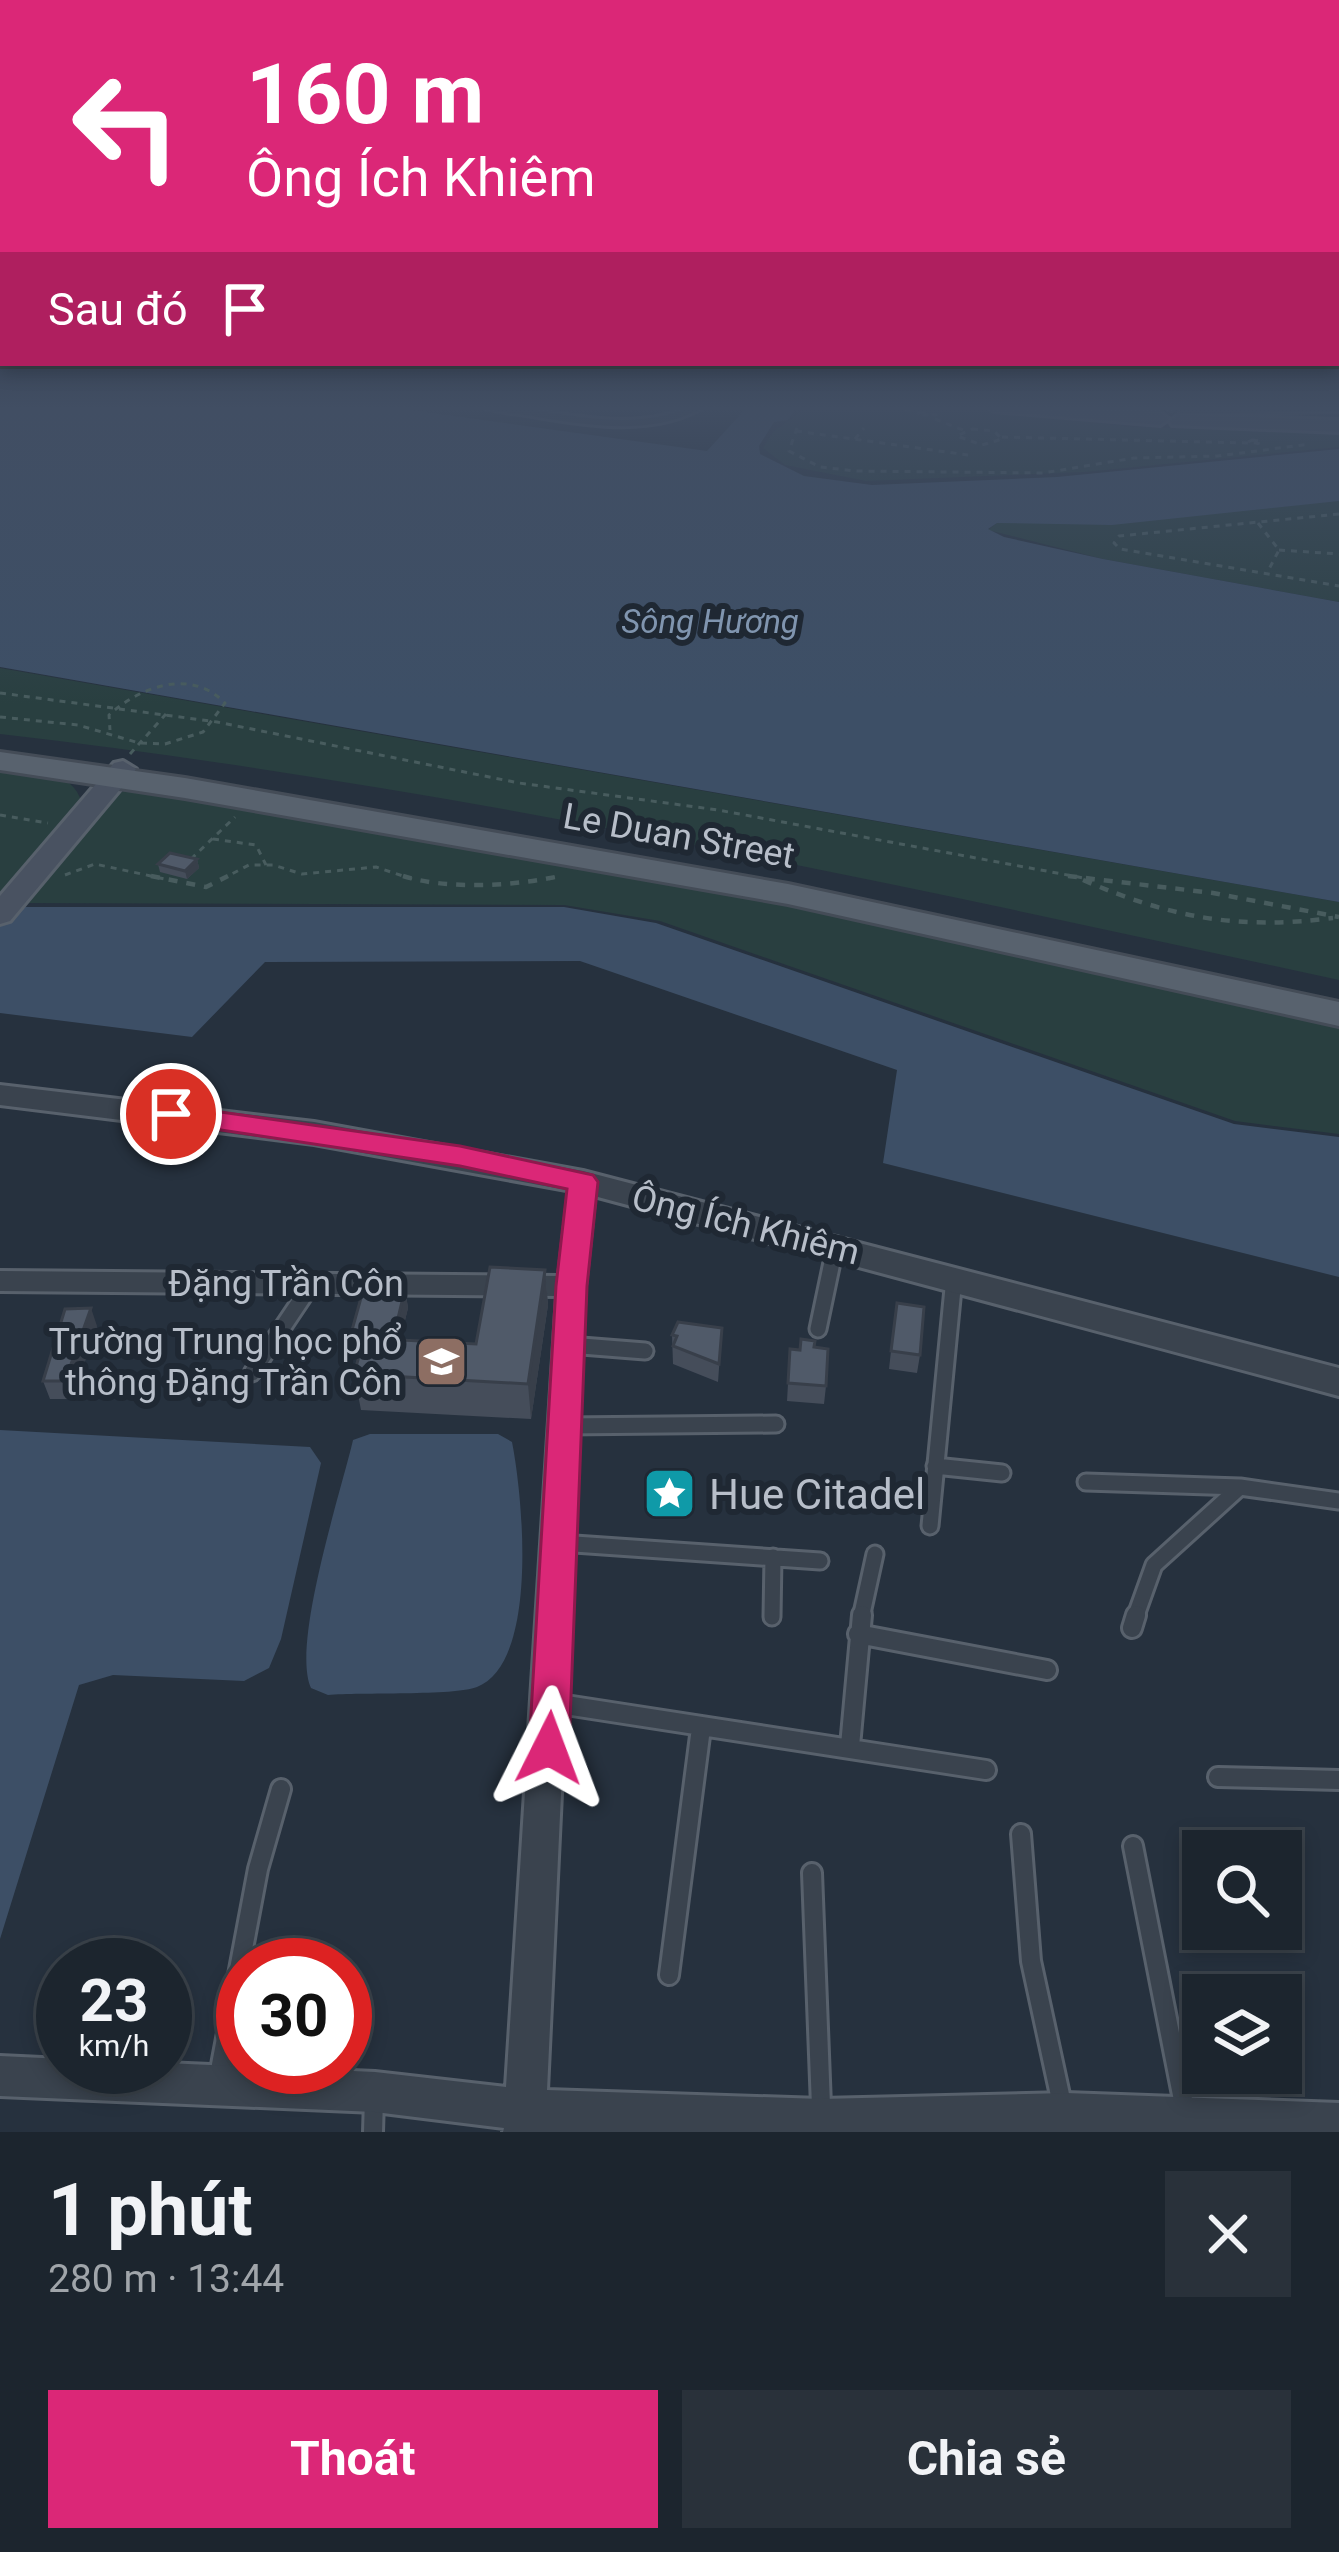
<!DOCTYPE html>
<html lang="vi">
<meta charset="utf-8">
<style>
body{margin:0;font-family:Roboto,sans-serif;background:#29313a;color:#f1f3f6;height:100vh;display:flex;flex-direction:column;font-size:45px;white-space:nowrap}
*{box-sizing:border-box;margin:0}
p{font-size:39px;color:#a0a5aa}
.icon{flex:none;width:66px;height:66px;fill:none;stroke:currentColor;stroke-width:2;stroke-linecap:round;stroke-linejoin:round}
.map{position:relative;height:2132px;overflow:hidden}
.drawer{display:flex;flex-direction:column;background:#1c252e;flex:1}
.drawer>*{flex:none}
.top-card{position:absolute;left:0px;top:0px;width:1341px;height:366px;box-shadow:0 6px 18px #0003,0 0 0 3px #3a424a;background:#db2777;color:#fff;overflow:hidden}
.controls{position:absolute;left:1182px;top:1830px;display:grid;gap:24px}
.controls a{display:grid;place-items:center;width:120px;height:120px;border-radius:0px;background:#1c252e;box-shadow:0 6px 18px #0003,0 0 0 3px #3a424a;font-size:60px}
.speed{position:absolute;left:36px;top:1938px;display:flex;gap:24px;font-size:60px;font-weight:700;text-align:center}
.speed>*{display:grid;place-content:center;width:156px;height:156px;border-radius:50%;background:#1c252e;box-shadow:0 6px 18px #0003,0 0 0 3px #3a424a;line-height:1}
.speed small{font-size:30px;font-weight:400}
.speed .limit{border:18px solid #d22;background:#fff;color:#111}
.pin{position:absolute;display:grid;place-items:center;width:102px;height:102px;color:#fff;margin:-51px;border:6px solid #fff;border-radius:50%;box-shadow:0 3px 12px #0007}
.me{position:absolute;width:132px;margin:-66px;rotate:3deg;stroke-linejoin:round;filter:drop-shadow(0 0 9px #0008)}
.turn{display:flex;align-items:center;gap:42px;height:252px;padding:0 48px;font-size:54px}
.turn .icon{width:156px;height:156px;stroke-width:2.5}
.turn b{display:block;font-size:84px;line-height:102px}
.then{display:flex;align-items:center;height:114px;padding:0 48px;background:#0003;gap:24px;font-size:45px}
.round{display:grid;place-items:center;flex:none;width:126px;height:126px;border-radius:0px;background:#29313a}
.head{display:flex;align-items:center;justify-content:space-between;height:204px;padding:0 48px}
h1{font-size:72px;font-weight:700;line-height:90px}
.primary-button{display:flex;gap:24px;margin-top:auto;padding:24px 48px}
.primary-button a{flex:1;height:138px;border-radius:0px;background:#db2777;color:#fff;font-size:48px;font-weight:700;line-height:138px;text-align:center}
.primary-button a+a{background:#29313a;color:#f1f3f6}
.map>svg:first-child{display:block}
.green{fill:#293f40}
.water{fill:#3d4f66}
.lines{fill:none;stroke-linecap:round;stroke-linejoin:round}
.service-far1-casing{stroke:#58616c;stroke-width:21}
.service-casing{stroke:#58616c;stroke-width:24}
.pedestrian-casing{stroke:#58616c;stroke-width:6}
.minor-casing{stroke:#58616c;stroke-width:6}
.tertiary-casing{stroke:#58616c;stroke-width:6}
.secondary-casing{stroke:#58616c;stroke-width:6}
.primary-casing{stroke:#444c57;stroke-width:6}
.path-far1{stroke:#485c5e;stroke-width:3;stroke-dasharray:6 6;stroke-linecap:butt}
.path{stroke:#485c5e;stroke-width:4.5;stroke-dasharray:9 9;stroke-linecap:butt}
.service-far1{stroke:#3a434e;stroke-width:15}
.service{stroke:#3a434e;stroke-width:18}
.pedestrian{fill:#3a434e;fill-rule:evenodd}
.minor{fill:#3a434e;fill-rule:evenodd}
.tertiary{fill:#3a434e;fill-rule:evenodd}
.secondary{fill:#495261;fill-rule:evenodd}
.primary{fill:#58626e;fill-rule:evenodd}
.wall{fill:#454d5a}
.shaded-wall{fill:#383f4a}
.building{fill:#505a69;stroke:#383f4a;stroke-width:3}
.route{fill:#db2777;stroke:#8e194d;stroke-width:3}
.labels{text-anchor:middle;stroke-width:12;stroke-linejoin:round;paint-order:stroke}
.far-water-label{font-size:33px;font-style:italic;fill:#8095af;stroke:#1f2833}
.street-label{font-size:36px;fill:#b7bec9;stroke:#1f2833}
.poi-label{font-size:36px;fill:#b7bec9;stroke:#1f2833;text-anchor:end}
.near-poi-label{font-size:42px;fill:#b7bec9;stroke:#1f2833;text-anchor:start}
</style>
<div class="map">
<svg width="1339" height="2132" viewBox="0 0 1339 2132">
<rect width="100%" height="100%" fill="#26313e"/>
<path class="green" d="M810 405H932L1133 427 1339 433V447L1085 472 866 481 785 465 763 448 773 432Z
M1339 501V602L1103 559 988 530 997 523Z
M0 668 1339 902V980C896 884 451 786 0 734Z
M0 768C31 772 72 768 82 803L0 902Z
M151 789 819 912 1339 1026V1134L1235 1121 660 921 564 905 18 903 106 800 126 790Z"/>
<path class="water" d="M0 405H375L707 451 749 405H798L788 420 774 422 759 446 760 454 804 476 872 485 1057 477 1339 449V501L1112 525 997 523 988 529 1004 537 1103 559 1339 602V902L0 667Z
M0 907H564L656 923 1234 1124 1339 1137V1277L883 1163 897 1070 580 961 265 962 192 1037 0 1013Z
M0 1430 310 1447 321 1463 281 1639 269 1668 244 1681 113 1675 79 1685 0 1939Z
M370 1434H498L512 1442C523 1497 539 1663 477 1687 454 1696 359 1692 328 1695L311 1688C291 1645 341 1492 353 1440Z"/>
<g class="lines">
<defs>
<path id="service-far1" d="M818 1329 835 1248
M569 1345 645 1351
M252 1373 313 1282
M565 1426 776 1424
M935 1466 1002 1473
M1086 1482 1240 1487 1339 1501
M930 1526 954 1278
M560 1543 820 1561
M772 1617 773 1557
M861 1618 875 1554
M1135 1618 1154 1565 1240 1487"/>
<path id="service" d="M1132 1628 1136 1615
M858 1634 1047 1670
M553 1703 986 1770
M850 1746 862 1615
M1218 1777 1339 1780
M1021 1834 1031 1961 1068 2132
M1133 1846 1185 2110
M812 1873 822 2132
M669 1975 701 1728
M218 2081 258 1869 281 1789
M373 2132 374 2099"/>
<path id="pedestrian" d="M477 405C526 405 573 420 622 420 638 420 654 418 670 414 683 411 693 405 707 405 656 437 589 426 532 416 514 413 493 412 477 405Z"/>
<path id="minor" d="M1178 405 1171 410 1164 406V405Z
M583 1173 592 1176 596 1182 585 1286 547 2090 821 2099 1066 2093 1339 2103V2132H503L504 2128 375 2112 0 2096V2056L63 2059V2067H165V2063L375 2072 506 2087 557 1296 0 1291V1271L559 1276 570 1182 574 1176Z"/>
<path id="tertiary" d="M1180 405H1339V411L1186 414 1180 413Z
M0 1085 314 1122 583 1171 1339 1368V1396L583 1193 314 1144 0 1105Z"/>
<path id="secondary" d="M985 405 1160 413 1169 419 1160 425 994 411Z
M1179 415 1339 420V432L1172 425 1170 421Z
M123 761 136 769 132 775 10 921 0 924V896L114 763Z"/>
<path id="primary" d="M0 752 185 778 788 884 1339 1002V1026L788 904 185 798 0 770Z"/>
</defs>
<use href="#service-far1" class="service-far1-casing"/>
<use href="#service" class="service-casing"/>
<use href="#pedestrian" class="pedestrian-casing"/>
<use href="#minor" class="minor-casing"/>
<use href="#tertiary" class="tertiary-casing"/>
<use href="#secondary" class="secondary-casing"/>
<use href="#primary" class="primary-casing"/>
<path class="path-far1" d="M905 410 918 413
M920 412 936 415H917Z
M935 419 963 430
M797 428 789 451 820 467 856 471 1043 473 1134 458 1218 456 1310 444
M972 429 994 431 1002 439 982 445 957 436Z
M796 431 968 455
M1002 437 1248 443
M855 439 864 428
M1252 440 1259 441 1261 444 1248 442Z
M1339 514 1119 536 1114 543 1120 549 1339 586
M1258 523 1279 550 1267 573
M1279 550 1339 554
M0 693 217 722 519 783 718 810 1089 879
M0 717 78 725 139 743 165 744 203 732 225 703C191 668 141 686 109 715L110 730
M130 754 166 714
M0 815 48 823
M213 839 256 845 266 865
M191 859 235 817
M65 875 95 864 165 879
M222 879 249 865H273L302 874 376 867 412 879
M549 879 560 876"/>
<path class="path" d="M151 876 206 887 228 876
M403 876C447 890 515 886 560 876
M1068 876 1213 893 1339 917
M1083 880C1172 918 1237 930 1333 918"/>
<use href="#service-far1" class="service-far1"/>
<use href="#service" class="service"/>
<use href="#pedestrian" class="pedestrian"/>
<use href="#minor" class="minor"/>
<use href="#tertiary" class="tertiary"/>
<use href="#secondary" class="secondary"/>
<use href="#primary" class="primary"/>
</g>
<path class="wall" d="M197 859 199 868 187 879 160 872 158 864Z
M545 1270 548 1305 531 1419 361 1410 354 1374 361 1348H355L352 1330 405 1289 408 1308 400 1340 476 1344Z
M97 1326 72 1399H50L43 1381Z
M722 1328 718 1382 673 1364 672 1335Z
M814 1347 826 1386 824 1404 787 1401 790 1349 800 1350Z
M891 1351 920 1355 917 1373 889 1369Z"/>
<path class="shaded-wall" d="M197 859 199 868 187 879 185 871Z
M545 1270 548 1305 531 1419 528 1384Z
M405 1289 408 1308 392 1375 389 1356Z
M91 1308 97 1326 72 1399 65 1381Z"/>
<path class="building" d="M170 853 197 859 185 871 158 864Z
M490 1267 545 1270 528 1384 354 1374 364 1338 476 1344Z
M364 1287 405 1289 393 1339 372 1338 373 1331 352 1330Z
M897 1303 924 1307 920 1355 891 1351Z
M91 1308 65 1381H43L65 1309Z
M678 1322 722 1328 719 1364 673 1346 677 1336 672 1335Z
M801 1339 815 1341 814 1347 828 1349 826 1386 788 1383 790 1349 800 1350Z"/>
<linearGradient id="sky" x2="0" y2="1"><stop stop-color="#151b22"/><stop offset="0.58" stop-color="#414e63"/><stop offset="1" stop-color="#414e63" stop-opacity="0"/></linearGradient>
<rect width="1339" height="704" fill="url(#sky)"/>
<path class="route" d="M171 1105 460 1146 593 1175 598 1182 587 1286 569 1748 563 1761 549 1767 535 1761 529 1748 556 1286 567 1189 460 1166 161 1121 157 1114Z"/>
<defs>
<symbol id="school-square" viewBox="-11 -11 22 22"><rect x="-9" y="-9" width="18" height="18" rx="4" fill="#8d6e63" stroke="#1f2833"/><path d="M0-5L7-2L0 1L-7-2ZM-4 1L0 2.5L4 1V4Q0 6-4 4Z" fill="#fff"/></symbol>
<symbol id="sight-square" viewBox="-11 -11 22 22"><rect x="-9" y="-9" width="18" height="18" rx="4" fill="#0f9aa8" stroke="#1f2833"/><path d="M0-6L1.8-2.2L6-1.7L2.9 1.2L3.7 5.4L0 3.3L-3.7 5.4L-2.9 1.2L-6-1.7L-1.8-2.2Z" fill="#fff"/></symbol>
</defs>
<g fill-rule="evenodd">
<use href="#school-square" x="412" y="1332" width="59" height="59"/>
<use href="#sight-square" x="640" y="1464" width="59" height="59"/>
</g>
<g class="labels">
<g class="far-water-label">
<text x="710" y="633">Sông Hương</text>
</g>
<g class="street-label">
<text transform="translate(679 835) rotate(10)" y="13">Le Duan Street</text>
<text transform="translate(746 1224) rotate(14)" y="13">Ông Ích Khiêm</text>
<text x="286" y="1296">Đặng Trần Côn</text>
</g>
<g class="poi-label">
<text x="402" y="1354">Trường Trung học phổ<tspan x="402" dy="41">thông Đặng Trần Côn</tspan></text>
</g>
<g class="near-poi-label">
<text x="709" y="1509">Hue Citadel</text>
</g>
</g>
</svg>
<div class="controls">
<a><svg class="icon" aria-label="search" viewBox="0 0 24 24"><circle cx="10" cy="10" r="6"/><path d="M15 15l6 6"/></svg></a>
<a><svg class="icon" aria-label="layers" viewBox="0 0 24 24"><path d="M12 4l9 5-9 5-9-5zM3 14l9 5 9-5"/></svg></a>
</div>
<div class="speed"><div>23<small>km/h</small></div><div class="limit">30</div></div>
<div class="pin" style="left:171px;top:1114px;background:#d93025"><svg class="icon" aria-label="arrive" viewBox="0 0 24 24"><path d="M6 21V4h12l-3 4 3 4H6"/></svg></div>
<svg class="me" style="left:549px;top:1748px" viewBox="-20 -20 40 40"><path d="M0-17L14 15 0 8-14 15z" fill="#db2777" stroke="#fff" stroke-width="4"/></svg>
<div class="top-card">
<div class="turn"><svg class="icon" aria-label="left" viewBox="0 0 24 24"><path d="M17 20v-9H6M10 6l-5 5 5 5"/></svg><div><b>160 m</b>Ông Ích Khiêm</div></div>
<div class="then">Sau đó<svg class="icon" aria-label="arrive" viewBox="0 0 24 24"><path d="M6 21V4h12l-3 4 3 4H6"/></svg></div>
</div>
</div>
<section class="drawer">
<div class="head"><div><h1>1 phút</h1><p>280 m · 13:44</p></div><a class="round"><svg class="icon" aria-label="close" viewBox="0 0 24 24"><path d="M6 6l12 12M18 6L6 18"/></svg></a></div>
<div class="primary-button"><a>Thoát</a><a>Chia sẻ</a></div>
</section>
